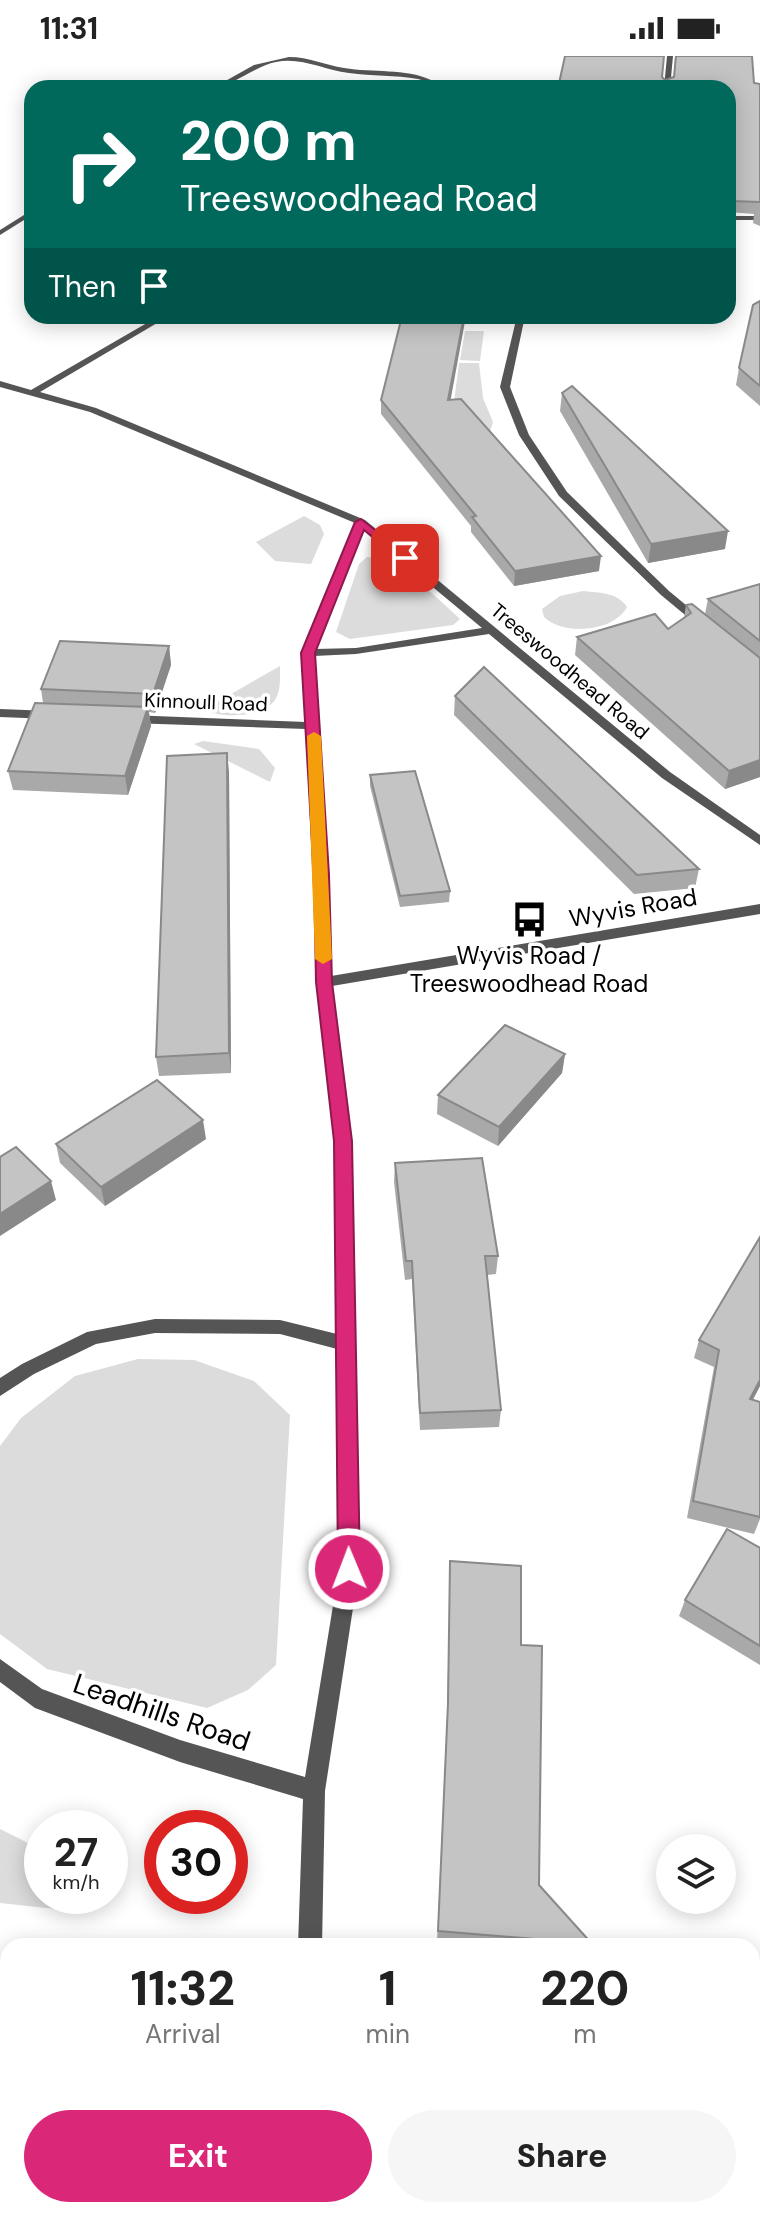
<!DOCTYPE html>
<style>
body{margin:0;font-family:"DM Sans",sans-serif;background:#f6f6f6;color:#222;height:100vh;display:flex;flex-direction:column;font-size:30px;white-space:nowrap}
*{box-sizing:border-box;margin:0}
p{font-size:26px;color:#767676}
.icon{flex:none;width:44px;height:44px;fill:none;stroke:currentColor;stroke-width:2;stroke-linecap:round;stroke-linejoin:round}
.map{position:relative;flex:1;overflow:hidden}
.drawer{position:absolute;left:0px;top:1882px;width:760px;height:280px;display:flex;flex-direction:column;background:#fff;border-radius:24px 24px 0 0;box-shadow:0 4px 20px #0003}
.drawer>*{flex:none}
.hud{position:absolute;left:24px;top:24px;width:712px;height:244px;border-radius:24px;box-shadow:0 4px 20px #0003;background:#00695c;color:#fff;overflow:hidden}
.controls{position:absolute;left:656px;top:1778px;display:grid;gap:16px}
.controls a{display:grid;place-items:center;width:80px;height:80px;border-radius:50%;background:#fff;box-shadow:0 4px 20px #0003;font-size:40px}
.speed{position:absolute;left:24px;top:1754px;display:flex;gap:16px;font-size:40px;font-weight:700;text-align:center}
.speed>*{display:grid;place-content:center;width:104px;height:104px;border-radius:50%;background:#fff;box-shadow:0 4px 20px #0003;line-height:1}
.speed small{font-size:20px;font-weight:400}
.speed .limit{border:12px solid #d22;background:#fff;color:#111}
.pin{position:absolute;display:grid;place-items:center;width:68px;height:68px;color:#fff;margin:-34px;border-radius:16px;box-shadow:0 4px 12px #0006}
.me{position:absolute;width:88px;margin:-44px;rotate:359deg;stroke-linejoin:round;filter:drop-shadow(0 0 6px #0008)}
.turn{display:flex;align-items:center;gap:28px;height:168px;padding:0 24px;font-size:36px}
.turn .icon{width:104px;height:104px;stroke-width:2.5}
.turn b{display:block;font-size:56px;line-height:68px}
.then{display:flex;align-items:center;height:76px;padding:0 24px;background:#0003;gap:16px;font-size:30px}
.eta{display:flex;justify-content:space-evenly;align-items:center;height:136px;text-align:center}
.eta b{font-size:48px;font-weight:800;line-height:56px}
.cta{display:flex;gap:16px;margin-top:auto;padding:16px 24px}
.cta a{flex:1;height:92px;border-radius:48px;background:#db2777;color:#fff;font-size:32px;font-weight:800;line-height:92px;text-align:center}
.cta a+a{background:#f6f6f6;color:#222}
.status{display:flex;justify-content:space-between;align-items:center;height:56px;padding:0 40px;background:#fff;direction:ltr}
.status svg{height:22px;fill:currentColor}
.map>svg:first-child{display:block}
.green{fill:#dcdcdc}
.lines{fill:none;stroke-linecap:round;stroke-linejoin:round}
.street{fill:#555;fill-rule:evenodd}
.wall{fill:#a9a9a9}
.shaded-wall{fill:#898989}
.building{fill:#c4c4c4;stroke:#898989;stroke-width:2}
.route{fill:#db2777;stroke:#8e194d;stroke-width:2}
.slow{fill:#f59e0b}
.labels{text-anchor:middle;stroke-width:7;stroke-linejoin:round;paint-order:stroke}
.far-street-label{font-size:20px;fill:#000;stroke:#fff}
.street-label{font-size:24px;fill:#000;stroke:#fff}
.poi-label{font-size:24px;fill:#000;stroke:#fff}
.near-street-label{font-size:28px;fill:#000;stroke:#fff}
</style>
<div class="status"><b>11:31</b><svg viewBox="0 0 49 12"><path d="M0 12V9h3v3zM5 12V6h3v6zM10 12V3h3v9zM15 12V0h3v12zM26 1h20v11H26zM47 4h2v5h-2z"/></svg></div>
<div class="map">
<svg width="760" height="2162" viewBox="0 0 760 2162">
<rect width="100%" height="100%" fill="#fff"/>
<path class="green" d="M465 275H484L480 305 460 304Z
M459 307H479L483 342 493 366 490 376 482 378 454 346Z
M304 460 320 469 324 478 311 508 275 505 256 486Z
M367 501C396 502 439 543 460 563L453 569 350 583 336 576 359 508Z
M583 535C600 537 617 536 627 551 614 576 563 580 544 561L542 553 560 540Z
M280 610C280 619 281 633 276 642 265 663 222 662 203 654Z
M203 685 259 693 275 712 270 726 194 688Z
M138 1303 194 1304 254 1325 290 1359 276 1609 248 1634 207 1652 47 1613 0 1578V1390L21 1362 75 1320Z
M0 1773 42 1794V1840H93L101 1852 74 1855 0 1847Z
M348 2154H530L536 2162H347Z"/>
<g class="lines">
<path class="street" d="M667 0H673L670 32H664Z
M289 1C309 1 325 9 344 12 373 17 405 12 431 24L429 32H423L425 25 418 23C395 19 372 20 349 17 323 14 302 1 276 6 255 10 229 32 213 32L254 9Z
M32 154V159L0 179V174Z
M728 160H760V164H728Z
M159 260H169L40 336 96 352 365 464 670 716 760 779V789L662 722 489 578 356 598 314 600 320 670 331 920 760 848V858L332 930 351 1085 359 1513 325 1735 322 1890H298L303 1743 180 1706 35 1652 0 1626V1603L42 1633 180 1684 305 1721 339 1513 337 1293 280 1278 155 1277 96 1288 34 1318 0 1340V1322L22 1308 87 1276 155 1263 280 1264 337 1278 335 1085 317 926 306 673 129 667 123 663 129 659 306 666 302 597 355 467 90 356 0 331V325L31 334ZM363 473 482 572 356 592 315 593Z
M517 260H525L510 331 529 379 567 436 669 535 704 564V568H696L661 539 559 440 519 379 500 331Z
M0 653 50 655 56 659 50 663 0 661Z
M291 2154H317V2162H291Z"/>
</g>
<path class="wall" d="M675 0H752L754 27 760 28V170L753 167 754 158 728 156V32H558L662 21 665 24 674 22Z
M760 245V350L736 329 739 312Z
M527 260H591L590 267Z
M562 337 725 493 648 507 560 355Z
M381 344H450L599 515 514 530 471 476V470L381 358Z
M760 528V721L725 733 575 599 577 581 668 573 684 562 686 549 705 558 708 543Z
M169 590 171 609 155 657 149 656 151 670 128 739 13 734 8 715 43 647 41 633Z
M455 640 699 813 695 832 634 838 454 659Z
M229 716 231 1017 159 1020 156 1001Z
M370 719 450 835 449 846 400 851 370 730Z
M565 998 562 1017 498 1090 437 1058 438 1039Z
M206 1083 105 1150 60 1107 56 1088Z
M395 1107 498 1200 496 1218 487 1219 501 1354 499 1371 420 1374 412 1223 405 1224 394 1126Z
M760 1181V1330L753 1344 760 1346V1463L754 1478 687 1462 714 1311 694 1302 699 1284Z
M760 1492V1609L679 1560 685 1544Z
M450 1505 521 1589 539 1829 594 1890H486L437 1886 447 1662Z
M715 2154H752L760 2162H713Z"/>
<path class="shaded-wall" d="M464 260H466L448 358V344Z
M728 475 725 493 648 507 651 488Z
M601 500 599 515 514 530 515 515Z
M169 590 171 609 155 657 153 638Z
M148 651 151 670 128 739 125 720Z
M227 697 229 716 231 1017 229 997Z
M760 704V721L725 733 729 715Z
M565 998 562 1017 498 1090 499 1071Z
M203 1064 206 1083 105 1150 101 1131Z
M51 1125 56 1144 0 1180V1158Z
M760 1324V1330L743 1360 750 1343Z
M8 2008V2054L0 2091V2044Z"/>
<path class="building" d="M565 0H664L662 21 665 24 674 21 676 0H752L754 27 760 28V146L732 145 728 143V32H558Z
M760 245V330L739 312 753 249Z
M402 260H464L448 344 461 343 601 500 515 515 472 461 476 460 381 344Z
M572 330 728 475 651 488 562 337Z
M760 528V585L708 543Z
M692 548 760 602V704L729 715 577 581 655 558 668 573 691 557 686 549Z
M60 585 169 590 153 638 41 633Z
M484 611 699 813 637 819 455 640Z
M35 647 148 651 125 720 8 715Z
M227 697 229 997 156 1001 167 700Z
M415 715 450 835 400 840 370 719Z
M505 969 565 998 499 1071 438 1039Z
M157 1024 203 1064 101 1131 56 1088Z
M16 1091 51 1125 0 1158V1101Z
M482 1102 498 1200H485L501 1354 420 1357 412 1205H406L395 1107Z
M760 1181V1324L750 1343 760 1346V1461L693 1445 719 1294 699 1284Z
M727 1473 760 1492V1590L685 1544Z
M450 1505 521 1510V1589L542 1590 539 1829 594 1890H568L572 1886 438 1875 448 1647Z
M0 1971 8 1972V2008L0 2044Z
M752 2043 760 2046V2162H733L721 2157V2154H752Z"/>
<path class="route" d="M361 463 411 502 401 505 364 474 315 597 329 819 332 926 352 1085 360 1513 357 1520 349 1524 341 1520 338 1513 334 1085 316 926 314 819 301 597 355 466Z"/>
<path class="slow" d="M314 676 321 680 332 903 323 908 315 903 307 680Z"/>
<defs>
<symbol id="bus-bare" viewBox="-9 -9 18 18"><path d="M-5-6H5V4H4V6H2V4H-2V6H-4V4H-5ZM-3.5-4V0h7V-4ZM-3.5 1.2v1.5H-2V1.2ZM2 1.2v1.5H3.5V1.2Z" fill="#000" stroke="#fff" stroke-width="2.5" paint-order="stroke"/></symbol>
</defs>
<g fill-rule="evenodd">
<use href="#bus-bare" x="504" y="838" width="51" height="51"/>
</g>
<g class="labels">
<g class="far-street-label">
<text transform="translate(570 615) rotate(40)" y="7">Treeswoodhead Road</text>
<text transform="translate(206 646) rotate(2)" y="7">Kinnoull Road</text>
</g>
<g class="street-label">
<text transform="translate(633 852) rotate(-10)" y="8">Wyvis Road</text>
</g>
<g class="poi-label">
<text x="529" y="908">Wyvis Road /<tspan x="529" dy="28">Treeswoodhead Road</tspan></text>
</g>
<g class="near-street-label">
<text transform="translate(162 1656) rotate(19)" y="10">Leadhills Road</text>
</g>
</g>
</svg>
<div class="controls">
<a><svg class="icon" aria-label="layers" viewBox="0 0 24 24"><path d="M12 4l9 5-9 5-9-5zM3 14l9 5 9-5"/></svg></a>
</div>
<div class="speed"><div>27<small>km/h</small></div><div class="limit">30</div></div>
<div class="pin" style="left:405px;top:502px;background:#d93025"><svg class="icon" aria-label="arrive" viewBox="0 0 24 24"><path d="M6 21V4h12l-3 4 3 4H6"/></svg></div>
<svg class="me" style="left:349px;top:1513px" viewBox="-20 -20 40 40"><circle r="17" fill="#db2777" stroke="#fff" stroke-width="3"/><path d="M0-11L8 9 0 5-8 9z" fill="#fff"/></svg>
<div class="hud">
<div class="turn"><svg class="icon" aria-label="right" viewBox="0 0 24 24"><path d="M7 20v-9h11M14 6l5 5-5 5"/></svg><div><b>200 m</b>Treeswoodhead Road</div></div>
<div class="then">Then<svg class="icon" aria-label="arrive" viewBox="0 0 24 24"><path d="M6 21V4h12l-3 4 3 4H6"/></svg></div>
</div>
<section class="drawer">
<div class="eta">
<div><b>11:32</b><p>Arrival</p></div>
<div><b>1</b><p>min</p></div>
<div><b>220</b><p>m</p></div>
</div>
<div class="cta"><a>Exit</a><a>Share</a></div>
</section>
</div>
